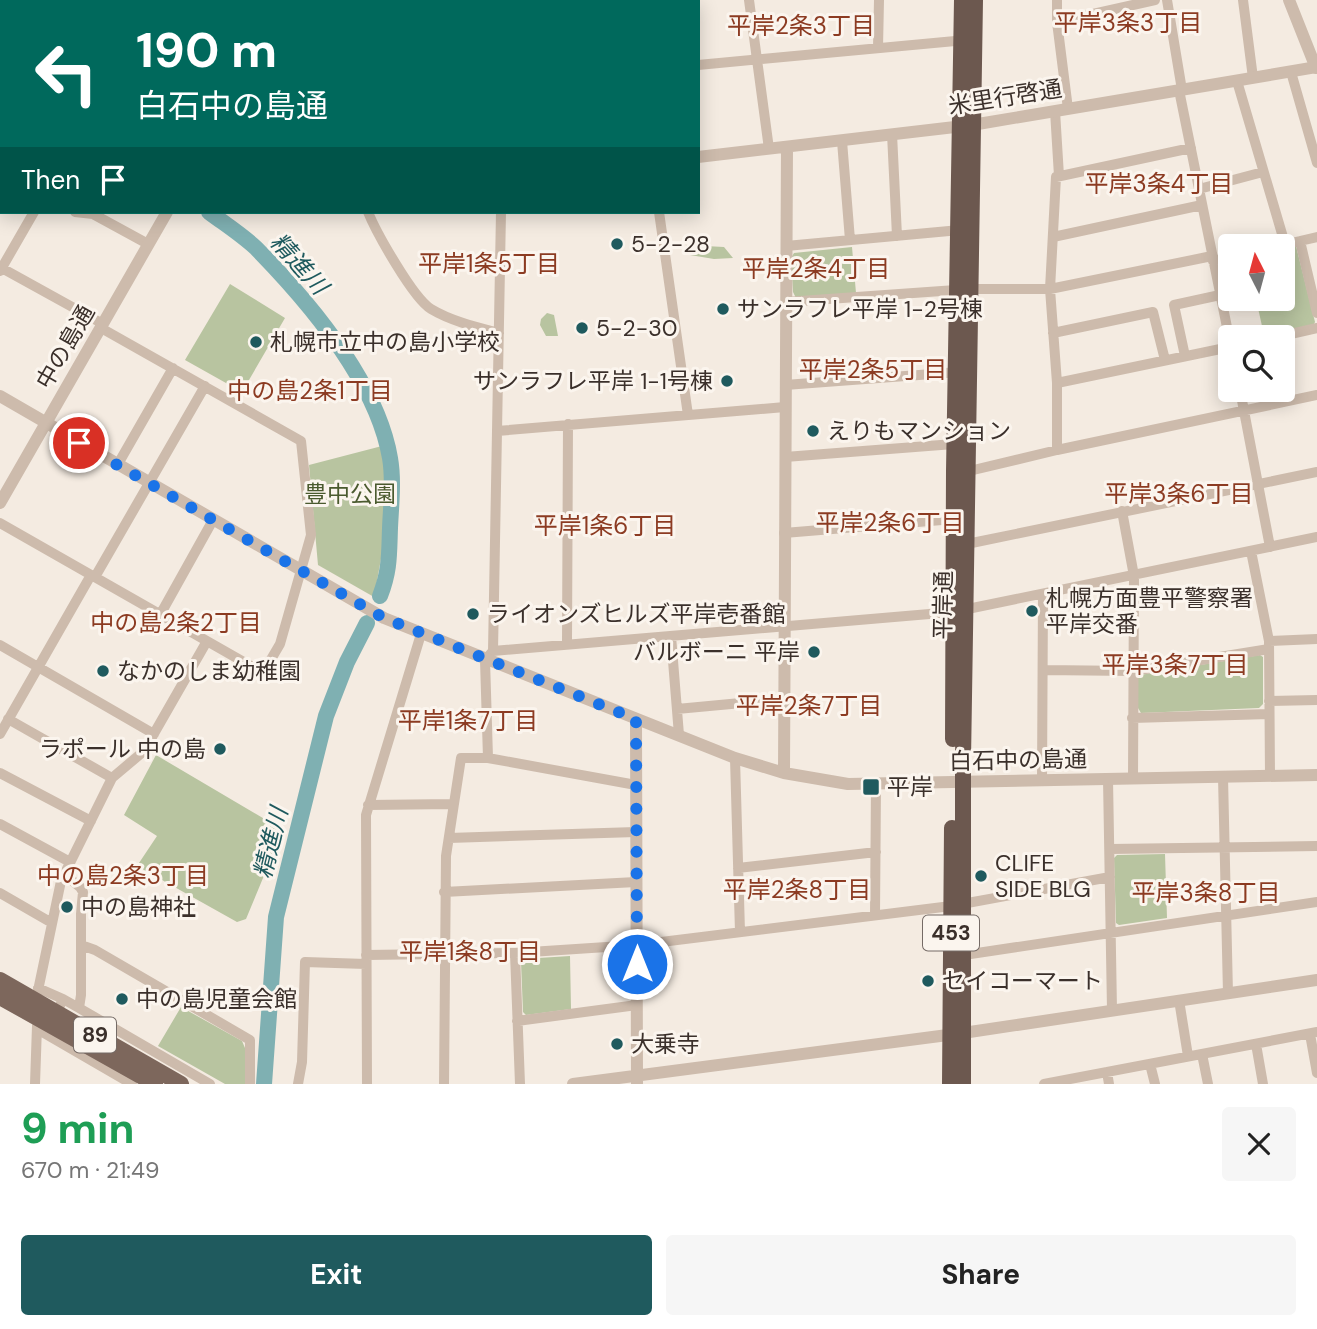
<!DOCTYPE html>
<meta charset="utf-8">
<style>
body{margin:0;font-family:"DM Sans","Noto Sans JP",sans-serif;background:#f6f6f6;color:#222;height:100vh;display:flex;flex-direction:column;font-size:26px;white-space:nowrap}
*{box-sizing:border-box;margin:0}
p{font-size:23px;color:#767676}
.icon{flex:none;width:38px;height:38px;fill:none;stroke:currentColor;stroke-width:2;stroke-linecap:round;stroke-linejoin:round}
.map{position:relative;height:1084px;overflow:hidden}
.panel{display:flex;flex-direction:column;background:#fff;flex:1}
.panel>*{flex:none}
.hud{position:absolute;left:0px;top:0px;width:700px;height:214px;box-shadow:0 4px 18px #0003;background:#00695c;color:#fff;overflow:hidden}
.needle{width:46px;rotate:354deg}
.controls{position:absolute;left:1218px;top:234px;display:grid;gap:14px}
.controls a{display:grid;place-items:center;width:77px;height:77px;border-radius:7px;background:#fff;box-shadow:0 4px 18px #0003;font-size:35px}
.pin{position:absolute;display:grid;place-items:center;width:60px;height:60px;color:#fff;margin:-30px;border:4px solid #fff;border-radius:50%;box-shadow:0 2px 7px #0007}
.me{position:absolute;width:77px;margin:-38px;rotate:0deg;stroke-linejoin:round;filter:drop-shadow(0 0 5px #0008)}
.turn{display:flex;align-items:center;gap:24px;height:147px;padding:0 21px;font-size:32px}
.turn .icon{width:91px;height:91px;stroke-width:2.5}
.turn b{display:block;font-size:49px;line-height:60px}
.then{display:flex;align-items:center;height:66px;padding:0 21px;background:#0003;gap:14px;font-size:26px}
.round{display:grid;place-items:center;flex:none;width:74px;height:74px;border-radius:7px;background:#f6f6f6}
.summary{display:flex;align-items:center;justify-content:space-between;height:119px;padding:0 21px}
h1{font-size:42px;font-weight:700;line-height:52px;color:#1e9e55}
.button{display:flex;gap:14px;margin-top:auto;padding:14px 21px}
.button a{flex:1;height:80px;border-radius:7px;background:#1f5a5e;color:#fff;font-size:28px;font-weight:700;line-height:80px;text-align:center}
.button a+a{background:#f6f6f6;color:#222}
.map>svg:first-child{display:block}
.green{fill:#b8c4a0}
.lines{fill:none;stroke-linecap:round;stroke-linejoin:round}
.river{stroke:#7fb0b2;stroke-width:16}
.minor{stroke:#cdbbac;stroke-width:10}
.tertiary{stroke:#cdbbac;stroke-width:12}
.primary{stroke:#7d675c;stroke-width:16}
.trunk{stroke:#6c584f;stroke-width:16}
.route{stroke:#1a73e8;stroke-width:12;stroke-dasharray:0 21.6}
.poi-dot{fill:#1f5a5e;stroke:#fbf5ee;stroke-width:2.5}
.labels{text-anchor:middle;stroke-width:6;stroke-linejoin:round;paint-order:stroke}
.shield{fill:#fbf5ee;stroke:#756b66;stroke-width:2}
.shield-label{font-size:21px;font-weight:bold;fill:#3b302b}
.street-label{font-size:23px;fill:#3b302b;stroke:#fbf5ee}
.poi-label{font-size:23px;fill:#3b302b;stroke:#fbf5ee;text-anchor:start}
.park-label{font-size:23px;fill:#4a5a2e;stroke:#fbf5ee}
.neighbourhood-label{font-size:24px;fill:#8c3b22;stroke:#fbf5ee}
.water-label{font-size:24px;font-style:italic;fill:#1f5a5e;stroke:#fbf5ee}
</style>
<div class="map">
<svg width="1317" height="1084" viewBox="0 0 1317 1084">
<rect width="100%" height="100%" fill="#f4ebe1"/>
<path class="green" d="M686 245 724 247 733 258 714 259 690 255 688 254Z
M1296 246 1315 322 1313 326 1264 335 1256 299H1283V249Z
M852 247 856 293 796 298 793 292 791 258 794 253Z
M230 284 285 318 242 392 185 360Z
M547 313 554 315 558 336H546L540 325 541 319Z
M382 446 389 490 387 526 374 597 318 565 309 465Z
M1260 655 1263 657V704L1259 708 1141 713 1138 708V678L1140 675Z
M156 755 278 827 280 837 246 919 237 922 137 866 157 836 124 815Z
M1165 854 1167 918 1119 925 1116 923 1114 858 1117 855Z
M570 956 571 1009 526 1015 523 1012 521 962 523 959Z
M181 1007 242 1041 245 1048V1084H225L158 1046Z"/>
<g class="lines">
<path class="river" d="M0 93 2 94
M209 212C225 224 242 235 256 248 309 302 377 382 390 458 394 481 391 505 390 528 389 555 390 570 380 596
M264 1084 276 917 326 716 347 662 367 623"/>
<path class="minor" d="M432 0V2
M629 0V2
M749 0 769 149
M1057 0V22L1068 109
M1167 0 1182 90
M1243 0 1253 78
M324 2 325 0
M667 2 680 0
M1057 22 1155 0
M878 48 879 0
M698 65 966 40
M1291 72 1317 163
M1237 81 1285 244
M1179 90 1230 342
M1055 111 1059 176
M892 134 897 236
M842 141 850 240
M1199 189 1263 172
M0 199H2
M75 212 93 214 148 244
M368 212C376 232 413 298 431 309 451 321 476 327 499 333
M659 212 688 415
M1053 237 1202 205
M1300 241 1317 237
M786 246 960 230
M1274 247 1300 241 1317 313
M1213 261 1230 257
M0 267 103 324
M0 271 34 212
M786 302 970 289H1050L1212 256
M1053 333 1153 312 1165 360
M1273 338 1317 328
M1185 356 1174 305 1220 295
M1057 383 1230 347
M785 385 959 372
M1240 390 1270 547
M497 431 785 407
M1057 450V383L1050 289 1056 177 1191 148
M785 457 954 444
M118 464 173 368
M965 472 1057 450 1317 395
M1122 511 1134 576 1133 779
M0 523 263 673 280 644 311 535 301 441 101 328
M784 533 954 519
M962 545 1317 472
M1251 551 1269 641 1270 776
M95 577 205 386
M160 615 213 520
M671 636 679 735
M1269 641 1317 639
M567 644 568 424
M0 645 154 734
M493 651 953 612 1317 537
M1043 670 1133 671 1269 649
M1269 701 1317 700
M677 709 784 699
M1132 718 1269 714
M8 719 112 778
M0 734 91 575
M488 758 485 660 493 651 501 212
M735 758 740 932
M0 773 91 821
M1223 777 1228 994
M1108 779 1112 1010
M1042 781 1043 594
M368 805 453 804
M0 824 70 862
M449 838 636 832
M1110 849 1317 846
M738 868 876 852
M444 892 636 882
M0 893 52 923
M875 915 876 784
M81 945 95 950 250 1040V1084
M515 953 520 1084
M366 955 515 953 637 945 951 906 1110 877
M964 955 1317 902
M38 988 63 999
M36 1000 61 881 112 778 144 751 207 641
M1179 1000 1188 1056
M79 1008 210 1084
M57 1012 63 999 79 1008 81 995V914L83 892 80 887 64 874
M517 1021 637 1005
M37 1029 132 1084
M1310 1034 1317 1073
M1256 1044 1263 1084
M1202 1054 1208 1084
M1150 1064 1155 1084
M1107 1072 1109 1084
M35 1084 37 1026
M298 1084 302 1062 305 962 366 964
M367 1084 366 815 421 634
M444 1084 446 856 461 758H488L636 785
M1044 1084 1317 1032"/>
<path class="tertiary" d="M160 0 163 2
M1289 0 1316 68
M256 2V0
M698 157 972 125 1317 67
M0 396 384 618 735 758 784 773 848 784 1317 775
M0 503 167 212
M636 719 637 1083
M784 773 787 147
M573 1084 963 1033 1317 980"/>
<path class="primary" d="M0 980 181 1084
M0 997 155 1084"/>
<path class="trunk" d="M953 739 954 471 962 0
M950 1084 952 828
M963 1084V760L975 0"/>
</g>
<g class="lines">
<path class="route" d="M79 443 384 618 636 719 637 964"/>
</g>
<g class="poi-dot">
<circle cx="617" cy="244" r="7"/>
<circle cx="723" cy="309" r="7"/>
<circle cx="582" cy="328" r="7"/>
<circle cx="256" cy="342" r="7"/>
<circle cx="727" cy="381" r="7"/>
<circle cx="813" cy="431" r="7"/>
<circle cx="1032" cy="611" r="7"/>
<circle cx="473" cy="614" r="7"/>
<circle cx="814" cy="652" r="7"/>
<circle cx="103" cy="671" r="7"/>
<circle cx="220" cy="749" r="7"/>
<rect x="862" y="778" width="18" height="18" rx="3.5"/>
<circle cx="981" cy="876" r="7"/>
<circle cx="67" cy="907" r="7"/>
<circle cx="928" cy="981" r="7"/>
<circle cx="122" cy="999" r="7"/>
<circle cx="617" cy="1044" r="7"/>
</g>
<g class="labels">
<g class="shield">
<rect x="923" y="915.5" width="56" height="35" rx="5"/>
<rect x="74" y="1017.5" width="42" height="35" rx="5"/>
</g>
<g class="shield-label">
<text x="951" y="940">453</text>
<text x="95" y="1042">89</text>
</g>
<g class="street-label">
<text transform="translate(1005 97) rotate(-9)" y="8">米里行啓通</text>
<text transform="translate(65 347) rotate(-60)" y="8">中の島通</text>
<text transform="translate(943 605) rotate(-89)" y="8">平岸通</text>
<text transform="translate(1018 760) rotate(-1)" y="8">白石中の島通</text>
</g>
<g class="poi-label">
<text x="631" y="252">5-2-28</text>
<text x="737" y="317">サンラフレ平岸 1-2号棟</text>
<text x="596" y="336">5-2-30</text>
<text x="270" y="350">札幌市立中の島小学校</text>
<text x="713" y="389" text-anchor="end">サンラフレ平岸 1-1号棟</text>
<text x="827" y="439">えりもマンション</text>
<text x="1046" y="606">札幌方面豊平警察署<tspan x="1046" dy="26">平岸交番</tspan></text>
<text x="487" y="622">ライオンズヒルズ平岸壱番館</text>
<text x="800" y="660" text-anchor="end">バルボーニ 平岸</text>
<text x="117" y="679">なかのしま幼稚園</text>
<text x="206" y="757" text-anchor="end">ラポール 中の島</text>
<text x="887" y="795">平岸</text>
<text x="995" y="871">CLIFE<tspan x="995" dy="26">SIDE BLG</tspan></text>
<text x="81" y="915">中の島神社</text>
<text x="942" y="989">セイコーマート</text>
<text x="136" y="1007">中の島児童会館</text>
<text x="631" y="1052">大乗寺</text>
</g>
<g class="park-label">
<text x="350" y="502">豊中公園</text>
</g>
<g class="neighbourhood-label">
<text x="1128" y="31">平岸3条3丁目</text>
<text x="801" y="34">平岸2条3丁目</text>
<text x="1159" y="192">平岸3条4丁目</text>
<text x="489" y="272">平岸1条5丁目</text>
<text x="816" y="277">平岸2条4丁目</text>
<text x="873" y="378">平岸2条5丁目</text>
<text x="310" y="399">中の島2条1丁目</text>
<text x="1179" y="502">平岸3条6丁目</text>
<text x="890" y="531">平岸2条6丁目</text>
<text x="605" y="534">平岸1条6丁目</text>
<text x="176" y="631">中の島2条2丁目</text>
<text x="1175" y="673">平岸3条7丁目</text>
<text x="809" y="714">平岸2条7丁目</text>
<text x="468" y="729">平岸1条7丁目</text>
<text x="123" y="884">中の島2条3丁目</text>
<text x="797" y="898">平岸2条8丁目</text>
<text x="1206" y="901">平岸3条8丁目</text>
<text x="470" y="960">平岸1条8丁目</text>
</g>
<g class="water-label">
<text transform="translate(299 264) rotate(48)" y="8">精進川</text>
<text transform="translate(271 843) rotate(-76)" y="8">精進川</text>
</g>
</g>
</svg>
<div class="controls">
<a><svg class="needle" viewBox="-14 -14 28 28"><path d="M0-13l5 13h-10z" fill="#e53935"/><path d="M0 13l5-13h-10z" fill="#767676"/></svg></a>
<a><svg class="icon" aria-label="search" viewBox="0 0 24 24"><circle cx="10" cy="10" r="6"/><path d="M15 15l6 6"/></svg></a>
</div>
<div class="pin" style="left:79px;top:443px;background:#d93025"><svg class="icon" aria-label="arrive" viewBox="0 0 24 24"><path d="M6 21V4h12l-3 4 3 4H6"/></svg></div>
<svg class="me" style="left:637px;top:964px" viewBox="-20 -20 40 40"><circle r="17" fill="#1a73e8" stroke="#fff" stroke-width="3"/><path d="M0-11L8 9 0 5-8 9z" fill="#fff"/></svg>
<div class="hud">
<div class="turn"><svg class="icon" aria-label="left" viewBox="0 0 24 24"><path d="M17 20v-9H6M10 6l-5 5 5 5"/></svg><div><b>190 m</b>白石中の島通</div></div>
<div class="then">Then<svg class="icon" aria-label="arrive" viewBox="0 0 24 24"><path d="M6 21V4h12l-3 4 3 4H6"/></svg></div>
</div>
</div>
<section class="panel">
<div class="summary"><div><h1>9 min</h1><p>670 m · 21:49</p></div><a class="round"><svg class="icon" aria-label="close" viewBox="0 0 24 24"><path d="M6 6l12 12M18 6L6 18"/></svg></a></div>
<div class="button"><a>Exit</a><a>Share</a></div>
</section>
